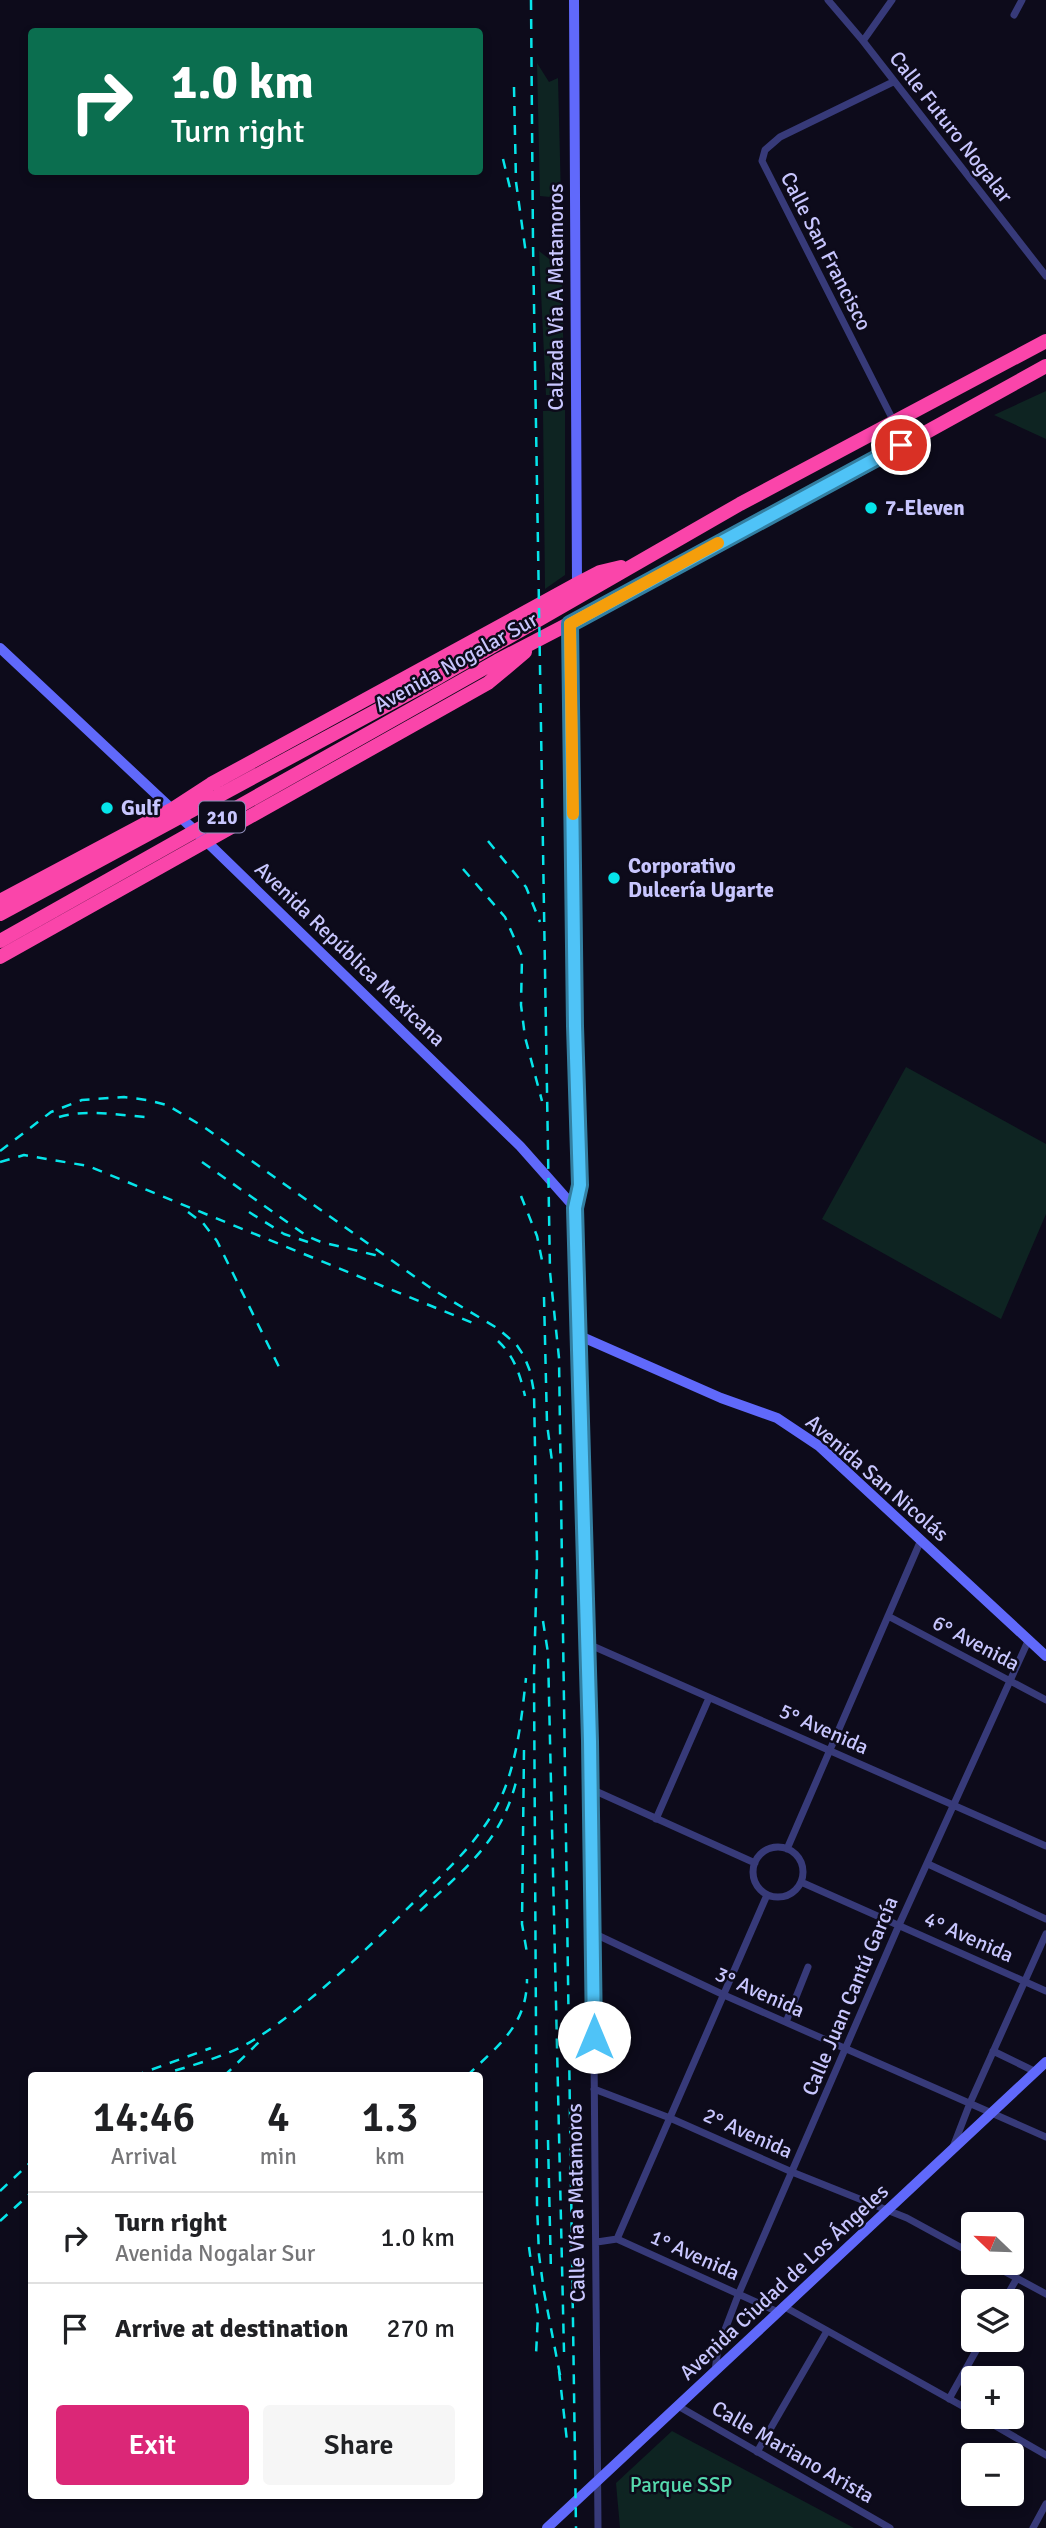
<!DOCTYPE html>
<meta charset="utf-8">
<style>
body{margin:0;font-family:Signika,sans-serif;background:#f6f6f6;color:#202124;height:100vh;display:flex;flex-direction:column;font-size:26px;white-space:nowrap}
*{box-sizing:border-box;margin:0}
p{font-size:23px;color:#757577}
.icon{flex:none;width:38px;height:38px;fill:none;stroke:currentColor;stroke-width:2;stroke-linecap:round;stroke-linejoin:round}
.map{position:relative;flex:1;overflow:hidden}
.drawer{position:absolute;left:28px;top:2072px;width:455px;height:427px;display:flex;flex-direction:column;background:#fff;border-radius:7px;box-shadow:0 4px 10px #0003}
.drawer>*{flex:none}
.guide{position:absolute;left:28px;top:28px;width:455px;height:147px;border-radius:7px;box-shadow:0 4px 10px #0003;background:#0b6e4f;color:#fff;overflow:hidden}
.needle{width:46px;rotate:293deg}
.tools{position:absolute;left:961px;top:2212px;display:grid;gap:14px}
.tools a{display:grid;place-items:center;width:63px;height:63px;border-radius:7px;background:#fff;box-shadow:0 4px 10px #0003;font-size:35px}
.pin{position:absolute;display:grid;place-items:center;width:60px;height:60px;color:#fff;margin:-30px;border:4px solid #fff;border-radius:50%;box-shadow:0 2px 7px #0007}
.me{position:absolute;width:77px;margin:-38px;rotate:0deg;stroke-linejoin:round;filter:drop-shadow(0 0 5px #0008)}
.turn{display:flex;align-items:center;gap:24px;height:147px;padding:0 28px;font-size:32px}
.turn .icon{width:91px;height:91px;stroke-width:2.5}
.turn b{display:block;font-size:49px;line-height:60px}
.eta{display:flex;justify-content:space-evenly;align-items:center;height:119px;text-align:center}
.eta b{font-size:42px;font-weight:600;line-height:49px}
.cta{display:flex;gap:14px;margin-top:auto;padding:14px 28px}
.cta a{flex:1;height:80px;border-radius:7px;background:#db2777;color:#fff;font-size:28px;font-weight:600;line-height:80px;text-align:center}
.cta a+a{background:#f6f6f6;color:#202124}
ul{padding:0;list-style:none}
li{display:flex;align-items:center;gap:21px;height:91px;padding:0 28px;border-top:2px solid #e0e0e0}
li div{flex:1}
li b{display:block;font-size:26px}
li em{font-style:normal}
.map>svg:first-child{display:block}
.green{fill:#0e2422}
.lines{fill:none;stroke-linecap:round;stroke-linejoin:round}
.street{stroke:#373a79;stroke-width:7}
.secondary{stroke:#6069fb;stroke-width:10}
.highway{stroke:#fa45aa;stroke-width:14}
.rail{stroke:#06e5ea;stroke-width:2.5;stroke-dasharray:10 9;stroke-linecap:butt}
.route-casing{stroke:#337fa1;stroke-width:18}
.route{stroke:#4fc3f7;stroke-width:12}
.slow{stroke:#f59e0b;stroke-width:12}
.poi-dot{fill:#06e5ea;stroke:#0d0b1b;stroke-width:2.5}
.labels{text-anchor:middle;stroke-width:5;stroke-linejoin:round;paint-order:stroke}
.shield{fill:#0d0b1b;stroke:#908eba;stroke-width:2}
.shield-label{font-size:19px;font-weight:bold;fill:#c8c6fe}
.street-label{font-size:21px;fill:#c8c6fe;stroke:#0d0b1b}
.poi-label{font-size:21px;font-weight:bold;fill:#c8c6fe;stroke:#0d0b1b;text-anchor:start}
.park-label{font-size:21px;fill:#56daae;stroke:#0d0b1b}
</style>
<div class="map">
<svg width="1046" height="2528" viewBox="0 0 1046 2528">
<rect width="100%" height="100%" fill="#0d0b1b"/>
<path class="green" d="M537 63 549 82 558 78 561 198 540 196Z
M539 251 562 269 564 395H546Z
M1046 391V439L994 415Z
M565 410V575L545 589 543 411Z
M906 1067 1046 1144V1214L1001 1319 822 1219Z
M672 2431 854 2528H620L616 2483Z"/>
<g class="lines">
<path class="street" d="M828 0 863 41 1046 276
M1014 15 1022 0
M863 41 892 0
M893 82 780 137 765 150 762 161 894 422
M570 624 575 1026 581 1185 575 1208
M580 1336 593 1933 598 2528
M888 1616 1046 1700
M588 1644 1046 1846
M591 1789 755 1863
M656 1819 709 1698
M753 1872a25 25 0 1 1 50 0a25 25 0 1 1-50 0Z
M787 1849 921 1540
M928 1864 1046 1919
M801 1882 1046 1991
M593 1933 724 1995 1046 2137
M786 2022 808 1967
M993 2051 1036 2072
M594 2089 670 2118 792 2172 907 2218 973 2254
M953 2147 970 2103 1046 1934
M617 2239 767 1895
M597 2242 617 2239 778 2312
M989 2263 1046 2294
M1004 2301 1017 2278
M783 2306 973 2412
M715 2371 718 2348 739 2293 899 1925 1029 1639
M949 2399 982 2340
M678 2406 890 2528
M980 2417 1046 2455
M757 2452 827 2331
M1033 2528 1046 2504"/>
<path class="secondary" d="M574 0 577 584
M0 648 207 842 520 1146 575 1208 580 1336 721 1398 777 1418 819 1446 1046 1656
M547 2528 1046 2062"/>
<path class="highway" d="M0 901 171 810 211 784 577 584 600 572 621 567
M0 914 439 677 740 504 1046 341
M0 941 497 661 653 580 702 551 856 471 1046 366
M0 957 488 683 525 652"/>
<path class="rail" d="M531 0 533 243 550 1272 559 1358 576 2528
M514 87 516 182 526 254
M503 159 510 188
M488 841 526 887 540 922
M463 869 505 917 522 956 521 1005 525 1037 542 1101
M59 1117C87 1109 117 1115 146 1117
M0 1151 51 1112 82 1100 124 1097 147 1100 167 1105 204 1127 432 1289 497 1328 516 1344 524 1356 530 1371 534 1392 537 1558 534 1676 537 2204 539 2255 544 2292 561 2380
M0 1162 24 1155 88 1166 473 1323
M202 1162 307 1236 321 1242 379 1256
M521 1196 537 1236 543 1265
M188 1212 203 1223 217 1241 280 1369
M249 1212 284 1234 308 1242
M544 1297 547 1424 552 1461
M498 1341C515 1357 520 1375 525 1396
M543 1621 548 1653 564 2352
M524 1750 522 1924 527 1953
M420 1911C465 1868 502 1842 517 1778
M134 2076 211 2048
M157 2076C186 2067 226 2057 252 2041 310 2005 364 1952 413 1903 448 1869 487 1835 505 1788 518 1753 522 1715 526 1678
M224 2076 259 2042
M467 2076C498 2045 527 2026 527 1979
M548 2140 551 2273
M0 2191 32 2161
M0 2221 32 2192
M529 2247 538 2314 536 2355
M559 2371 567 2441"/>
</g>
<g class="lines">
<defs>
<path id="route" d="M594 2037 590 1741 575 1208 580 1185 575 1026 570 624 901 445"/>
</defs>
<use href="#route" class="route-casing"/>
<use href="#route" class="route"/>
<path class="slow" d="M573 814 570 624 718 543"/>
</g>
<g class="poi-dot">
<circle cx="871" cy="508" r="7"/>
<circle cx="107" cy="808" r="7"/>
<circle cx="614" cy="878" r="7"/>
</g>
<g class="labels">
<rect class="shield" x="199" y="801.5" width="46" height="31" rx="5"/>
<g class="shield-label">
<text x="222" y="824">210</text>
</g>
<g class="street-label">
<text transform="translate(951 127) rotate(52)" y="7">Calle Futuro Nogalar</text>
<text transform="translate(826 251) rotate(63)" y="7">Calle San Francisco</text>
<text transform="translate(556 297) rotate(-90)" y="7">Calzada Vía A Matamoros</text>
<text transform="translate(456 662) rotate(-29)" y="7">Avenida Nogalar Sur</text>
<text transform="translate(350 954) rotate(44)" y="7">Avenida República Mexicana</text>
<text transform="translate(877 1478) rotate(41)" y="7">Avenida San Nicolás</text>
<text transform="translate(976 1643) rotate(28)" y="7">6° Avenida</text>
<text transform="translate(824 1729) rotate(24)" y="7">5° Avenida</text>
<text transform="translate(969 1937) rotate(24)" y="7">4° Avenida</text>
<text transform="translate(760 1992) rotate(24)" y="7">3° Avenida</text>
<text transform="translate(850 1996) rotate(-67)" y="7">Calle Juan Cantú García</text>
<text transform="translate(748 2133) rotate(24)" y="7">2° Avenida</text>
<text transform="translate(576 2203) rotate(-91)" y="7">Calle Vía a Matamoros</text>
<text transform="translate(695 2255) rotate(24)" y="7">1° Avenida</text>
<text transform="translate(784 2282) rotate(-43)" y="7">Avenida Ciudad de Los Ángeles</text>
<text transform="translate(793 2452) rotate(30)" y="7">Calle Mariano Arista</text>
</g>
<g class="poi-label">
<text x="885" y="515">7-Eleven</text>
<text x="121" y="815">Gulf</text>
<text x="628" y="873">Corporativo<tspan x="628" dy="24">Dulcería Ugarte</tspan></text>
</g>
<g class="park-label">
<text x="681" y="2492">Parque SSP</text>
</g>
</g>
</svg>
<div class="tools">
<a><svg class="needle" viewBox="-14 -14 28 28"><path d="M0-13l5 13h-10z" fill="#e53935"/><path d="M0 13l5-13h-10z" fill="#757577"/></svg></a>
<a><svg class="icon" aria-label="layers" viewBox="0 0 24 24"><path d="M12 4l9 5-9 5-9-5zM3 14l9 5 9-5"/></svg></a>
<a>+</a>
<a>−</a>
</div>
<div class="pin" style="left:901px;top:445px;background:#d93025"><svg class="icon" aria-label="arrive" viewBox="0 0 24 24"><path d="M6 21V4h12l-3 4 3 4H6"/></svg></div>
<svg class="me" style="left:594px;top:2037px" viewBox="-20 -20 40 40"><circle r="19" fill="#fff"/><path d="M0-13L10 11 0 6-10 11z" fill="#4fc3f7"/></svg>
<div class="guide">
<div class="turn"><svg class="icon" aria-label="right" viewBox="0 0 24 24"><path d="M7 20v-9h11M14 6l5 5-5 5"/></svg><div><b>1.0 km</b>Turn right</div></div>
</div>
<section class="drawer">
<div class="eta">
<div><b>14:46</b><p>Arrival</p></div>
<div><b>4</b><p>min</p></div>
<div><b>1.3</b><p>km</p></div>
</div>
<ul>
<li><svg class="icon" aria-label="right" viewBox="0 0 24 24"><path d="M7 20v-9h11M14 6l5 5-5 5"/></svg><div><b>Turn right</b><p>Avenida Nogalar Sur</p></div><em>1.0 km</em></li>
<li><svg class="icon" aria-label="arrive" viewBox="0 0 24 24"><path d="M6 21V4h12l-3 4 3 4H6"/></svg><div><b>Arrive at destination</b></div><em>270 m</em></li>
</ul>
<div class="cta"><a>Exit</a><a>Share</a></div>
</section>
</div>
